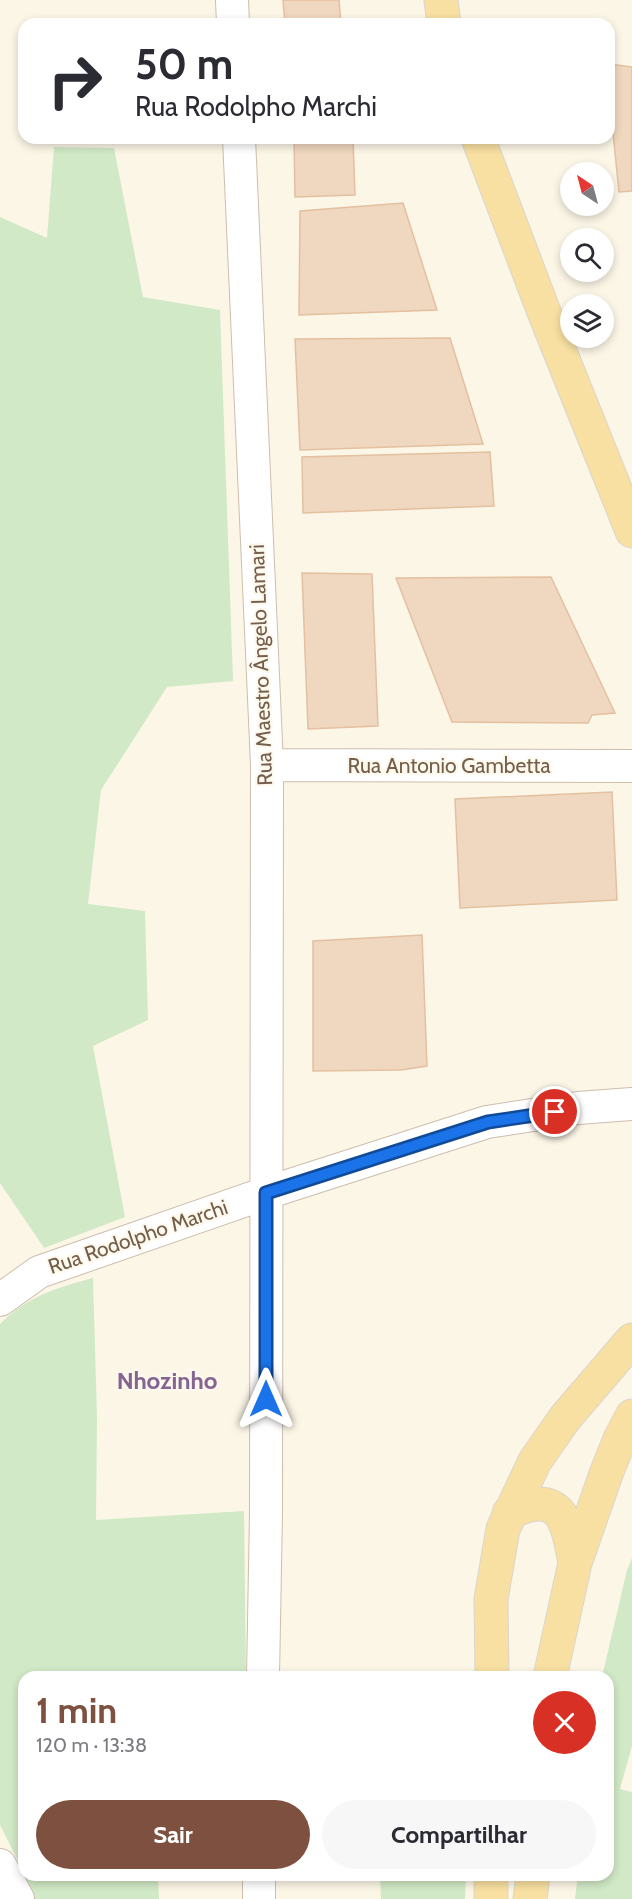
<!DOCTYPE html>
<html lang="pt">
<meta charset="utf-8">
<style>
body{margin:0;font-family:Cabin,sans-serif;background:#f7f7f7;color:#2b2b33;height:100vh;display:flex;flex-direction:column;font-size:22px;white-space:nowrap}
*{box-sizing:border-box;margin:0}
p{font-size:20px;color:#7c7c81}
.icon{flex:none;width:33px;height:33px;fill:none;stroke:currentColor;stroke-width:2;stroke-linecap:round;stroke-linejoin:round}
.map{position:relative;flex:1;overflow:hidden}
.side{position:absolute;left:18px;top:1671px;width:596px;height:210px;display:flex;flex-direction:column;background:#fff;border-radius:18px;box-shadow:0 3px 9px #0003}
.side>*{flex:none}
.guide{position:absolute;left:18px;top:18px;width:597px;height:126px;border-radius:18px;box-shadow:0 3px 9px #0003;background:#fff;color:#2b2b33;overflow:hidden}
.needle{width:39px;rotate:324deg}
.controls{position:absolute;left:560px;top:162px;display:grid;gap:12px}
.controls a{display:grid;place-items:center;width:54px;height:54px;border-radius:50%;background:#fff;box-shadow:0 3px 9px #0003;font-size:30px}
.pin{position:absolute;display:grid;place-items:center;width:51px;height:51px;color:#fff;margin:-26px;border:3px solid #fff;border-radius:50%;box-shadow:0 2px 6px #0007}
.me{position:absolute;width:66px;margin:-33px;rotate:0deg;stroke-linejoin:round;filter:drop-shadow(0 0 4px #0008)}
.turn{display:flex;align-items:center;gap:21px;height:126px;padding:0 18px;font-size:27px}
.turn .icon{width:78px;height:78px;stroke-width:2.5}
.turn b{display:block;font-size:42px;line-height:51px}
.round{display:grid;place-items:center;flex:none;width:63px;height:63px;border-radius:32px;background:#f7f7f7}
.summary{display:flex;align-items:center;justify-content:space-between;height:102px;padding:0 18px}
h1{font-size:36px;font-weight:800;line-height:45px;color:#7d5040}
.button{display:flex;gap:12px;margin-top:auto;padding:12px 18px}
.button a{flex:1;height:69px;border-radius:36px;background:#7d5040;color:#fff;font-size:24px;font-weight:800;line-height:69px;text-align:center}
.button a+a{background:#f7f7f7;color:#2b2b33}
.map>svg:first-child{display:block}
.green{fill:#d1e9c6}
.building{fill:#f0d7bf;stroke:#e3c0a0;stroke-width:1.5}
.lines{fill:none;stroke-linecap:round;stroke-linejoin:round}
.minor-casing{stroke:#cdbead;stroke-width:34}
.major-casing{stroke:#dbd5d0;stroke-width:35}
.minor{stroke:#fff;stroke-width:32}
.major{stroke:#f8e0a2;stroke-width:33}
.route-casing{stroke:#114b97;stroke-width:15}
.route{stroke:#1a73e8;stroke-width:10}
.labels{text-anchor:middle;stroke-width:4.5;stroke-linejoin:round;paint-order:stroke}
.street-label{font-size:21px;fill:#755e4c;stroke:#fef9ed}
.quarter-label{font-size:24px;font-weight:bold;fill:#866491;stroke:#fef9ed}
</style>
<div class="map">
<svg width="632" height="1899" viewBox="0 0 632 1899">
<rect width="100%" height="100%" fill="#fcf6e7"/>
<path class="green" d="M54 147 114 148 143 297 220 310 233 681 167 687 101 790 88 904 145 911 148 1020 93 1046 125 1217 44 1248 0 1183V217L47 238Z
M93 1278 97 1418 96 1520 244 1511 246 1677H24V1875H158L159 1899H34L17 1859 0 1825V1324C28 1296 56 1288 93 1278Z
M632 1558V1746L620 1789 632 1792V1899H575L578 1875H608V1677H602L627 1570Z
M380 1875H466L465 1899H381Z"/>
<path class="building" d="M283 0H339L341 24H285Z
M609 64 632 67V191L619 192 609 94Z
M294 138H353L355 195 295 197Z
M403 203 437 310 299 315 300 211Z
M450 338 483 444 300 450 295 339Z
M490 452 494 506 303 513 302 457Z
M302 573 372 574 378 726 308 729Z
M551 577 615 713 592 715 588 723 452 722 396 578Z
M612 792 617 900 460 908 455 799Z
M422 935 427 1066 401 1070 313 1071V941Z"/>
<g class="lines">
<defs>
<path id="minor" d="M232 0 233 24
M239 138 267 765 266 1513 263 1677
M267 765 632 766
M0 1300 39 1272 266 1193 487 1122 578 1108 632 1104
M0 1865 18 1899
M259 1899V1875"/>
<path id="major" d="M441 0 444 24
M478 138 544 312 632 531
M509 1513C561 1488 567 1519 575 1563
M492 1677 491 1599 503 1529 535 1461 565 1418 632 1340
M550 1677 575 1563 606 1474 620 1439 632 1416
M491 1899V1875
M530 1899 533 1875"/>
</defs>
<use href="#minor" class="minor-casing"/>
<use href="#major" class="major-casing"/>
<use href="#minor" class="minor"/>
<use href="#major" class="major"/>
</g>
<g class="lines">
<defs>
<path id="route" d="M266 1399V1193L488 1122 555 1112"/>
</defs>
<use href="#route" class="route-casing"/>
<use href="#route" class="route"/>
</g>
<g class="labels">
<g class="street-label">
<text transform="translate(261 665) rotate(-92)" y="7">Rua Maestro Ângelo Lamari</text>
<text x="449" y="773">Rua Antonio Gambetta</text>
<text transform="translate(138 1237) rotate(-19)" y="7">Rua Rodolpho Marchi</text>
</g>
<g class="quarter-label">
<text x="167" y="1389">Nhozinho</text>
</g>
</g>
</svg>
<div class="controls">
<a><svg class="needle" viewBox="-14 -14 28 28"><path d="M0-13l5 13h-10z" fill="#e53935"/><path d="M0 13l5-13h-10z" fill="#7c7c81"/></svg></a>
<a><svg class="icon" aria-label="search" viewBox="0 0 24 24"><circle cx="10" cy="10" r="6"/><path d="M15 15l6 6"/></svg></a>
<a><svg class="icon" aria-label="layers" viewBox="0 0 24 24"><path d="M12 4l9 5-9 5-9-5zM3 14l9 5 9-5"/></svg></a>
</div>
<div class="pin" style="left:555px;top:1112px;background:#d93025"><svg class="icon" aria-label="arrive" viewBox="0 0 24 24"><path d="M6 21V4h12l-3 4 3 4H6"/></svg></div>
<svg class="me" style="left:266px;top:1399px" viewBox="-20 -20 40 40"><path d="M0-17L14 15 0 8-14 15z" fill="#1a73e8" stroke="#fff" stroke-width="4"/></svg>
<div class="guide">
<div class="turn"><svg class="icon" aria-label="right" viewBox="0 0 24 24"><path d="M7 20v-9h11M14 6l5 5-5 5"/></svg><div><b>50 m</b>Rua Rodolpho Marchi</div></div>
</div>
<section class="side">
<div class="summary"><div><h1>1 min</h1><p>120 m · 13:38</p></div><a class="round" style="background:#d93025;color:#fff"><svg class="icon" aria-label="close" viewBox="0 0 24 24"><path d="M6 6l12 12M18 6L6 18"/></svg></a></div>
<div class="button"><a>Sair</a><a>Compartilhar</a></div>
</section>
</div>
